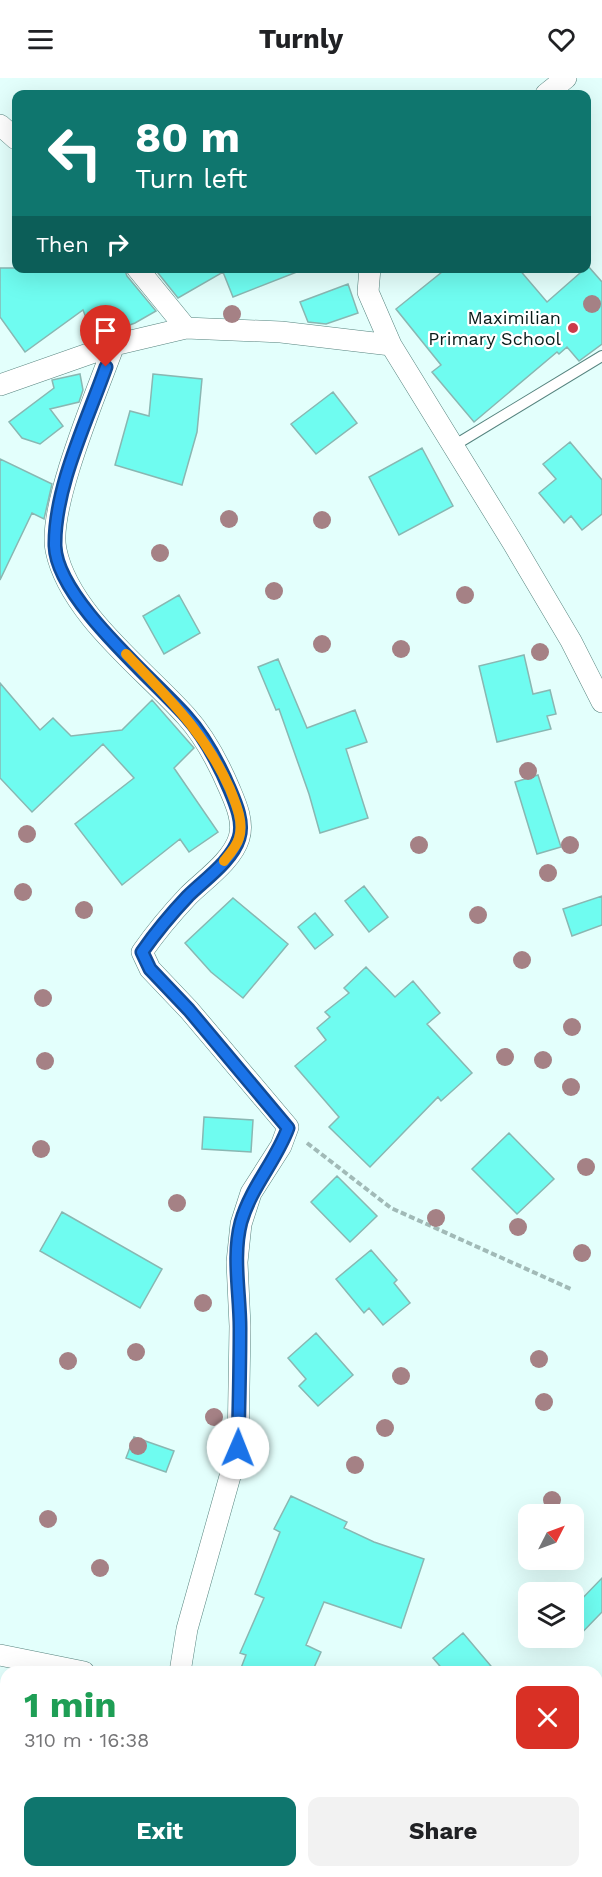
<!DOCTYPE html>
<meta charset="utf-8">
<style>
body{margin:0;font-family:"Work Sans",sans-serif;background:#f2f2f2;color:#202124;height:100vh;display:flex;flex-direction:column;font-size:22px;white-space:nowrap}
*{box-sizing:border-box;margin:0}
p{font-size:20px;color:#757577}
.icon{flex:none;width:33px;height:33px;fill:none;stroke:currentColor;stroke-width:2;stroke-linecap:round;stroke-linejoin:round}
.map{position:relative;flex:1;overflow:hidden}
.drawer{position:absolute;left:0px;top:1588px;width:603px;height:212px;display:flex;flex-direction:column;background:#fff;border-radius:18px 18px 0 0;box-shadow:0 6px 24px #0002}
.drawer>*{flex:none}
.hud{position:absolute;left:12px;top:12px;width:579px;height:183px;border-radius:12px;box-shadow:0 6px 24px #0002;background:#0f766e;color:#fff;overflow:hidden}
.needle{width:39px;rotate:48deg}
.fabs{position:absolute;left:518px;top:1426px;display:grid;gap:12px}
.fabs a{display:grid;place-items:center;width:66px;height:66px;border-radius:12px;background:#fff;box-shadow:0 6px 24px #0002;font-size:30px}
.pin{position:absolute;display:grid;place-items:center;width:51px;height:51px;color:#fff;margin:-62px -26px;border-radius:50% 50% 50% 0;rotate:-45deg;box-shadow:0 0 6px #0007}
.pin .icon{rotate:45deg}
.me{position:absolute;width:66px;margin:-33px;rotate:1deg;stroke-linejoin:round;filter:drop-shadow(0 0 4px #0008)}
.turn{display:flex;align-items:center;gap:21px;height:126px;padding:0 24px;font-size:27px}
.turn .icon{width:78px;height:78px;stroke-width:2.5}
.turn b{display:block;font-size:42px;line-height:51px}
.then{display:flex;align-items:center;height:57px;padding:0 24px;background:#0003;gap:12px;font-size:22px}
.round{display:grid;place-items:center;flex:none;width:63px;height:63px;border-radius:12px;background:#f2f2f2}
.headline{display:flex;align-items:center;justify-content:space-between;height:102px;padding:0 24px}
h1{font-size:36px;font-weight:700;line-height:45px;color:#1e9e55}
.action{display:flex;gap:12px;margin-top:auto;padding:12px 24px}
.action a{flex:1;height:69px;border-radius:12px;background:#0f766e;color:#fff;font-size:24px;font-weight:700;line-height:69px;text-align:center}
.action a+a{background:#f2f2f2;color:#202124}
header{display:flex;justify-content:space-between;align-items:center;height:78px;padding:0 24px;background:#fff;font-size:27px;font-weight:700}
.map>svg:first-child{display:block}
.building{fill:#6ffcf0;stroke:#89b7b2;stroke-width:1.5}
.lines{fill:none;stroke-linecap:round;stroke-linejoin:round}
.service-casing{stroke:#57847f;stroke-width:12}
.minor-casing{stroke:#57847f;stroke-width:22}
.path{stroke:#a1bab7;stroke-width:4;stroke-dasharray:6 3;stroke-linecap:butt}
.service{stroke:#fff;stroke-width:10}
.minor{stroke:#fff;stroke-width:21}
.tree{fill:#a58185}
.route-casing{stroke:#114b97;stroke-width:15}
.route{stroke:#1a73e8;stroke-width:10}
.slow{stroke:#f59e0b;stroke-width:10}
.poi-dot{fill:#cb3b4a;stroke:#fff;stroke-width:2}
.labels{text-anchor:middle;stroke-width:4.5;stroke-linejoin:round;paint-order:stroke}
.poi-label{font-size:18px;fill:#081a18;stroke:#fff;text-anchor:end}
</style>
<header><svg class="icon" aria-label="menu" viewBox="0 0 24 24"><path d="M4 6h16M4 12h16M4 18h16"/></svg>Turnly<svg class="icon" aria-label="heart" viewBox="0 0 24 24"><path d="M12 20l-8-8c-3-5 5-10 8-4 3-6 11-1 8 4z"/></svg></header>
<div class="map">
<svg width="602" height="1799" viewBox="0 0 602 1799">
<rect width="100%" height="100%" fill="#e3fffc"/>
<path class="building" d="M588 188 602 204V266L579 283 567 269 559 276 557 274 474 344 432 294 441 287 396 231 447 190H518L547 224Z
M0 190H124L127 198 156 233 135 245 94 260 83 232 25 274 0 239Z
M154 190H302V192L233 219 223 194 178 220Z
M348 206 358 235 326 246 308 244 300 224Z
M80 296 83 312 79 324 50 331 63 348 40 366 22 360 9 344 54 310 52 302Z
M153 296 202 301 197 354 182 407 115 387 130 333 149 338Z
M333 314 357 345 316 376 291 346Z
M570 364 602 402V436L582 452 571 438 564 445 539 415 556 401 543 386Z
M422 370 453 428 399 457 369 399Z
M0 381 52 406 44 441 32 435 0 502Z
M179 517 200 555 164 576 143 538Z
M524 577 533 616 550 612 556 636 547 638 551 651 497 664 479 588Z
M278 581 307 650 355 632 367 664 346 671 368 740 320 755 309 716 279 631 276 632 258 589Z
M0 605 40 652 53 640 71 658 122 652 152 622 194 670 174 690 218 754 189 774 180 761 122 807 75 746 134 700 103 666 32 734 0 700Z
M538 697 561 769 537 776 515 704Z
M364 808 388 839 369 854 345 823Z
M602 818V847L572 858 563 831Z
M233 820 288 866 243 920 211 894 185 865Z
M315 835 333 857 315 871 298 849Z
M366 889 395 919 413 903 440 935 427 946 472 995 441 1023 438 1019 370 1089 329 1049 339 1039 295 988 326 962 317 950 330 939 325 934 349 915 344 910Z
M204 1039 253 1042 251 1074 202 1071Z
M509 1055 554 1101 517 1136 472 1091Z
M337 1098 377 1138 350 1164 311 1124Z
M62 1134 162 1191 140 1230 40 1173Z
M371 1172 397 1202 394 1205 410 1225 383 1247 369 1230 364 1235 336 1201Z
M316 1255 353 1297 318 1328 299 1308 306 1301 288 1280Z
M134 1359 174 1373 166 1394 126 1380Z
M291 1418 347 1444 344 1450 374 1464 424 1481 401 1550 324 1524 306 1567 321 1574 312 1594H252L241 1590 246 1577 240 1575 264 1520 255 1516 280 1454 274 1451Z
M602 1500V1534L573 1564V1530Z
M463 1555 496 1594H445L433 1580Z"/>
<g class="lines">
<defs>
<path id="service" d="M455 367 602 278"/>
<path id="minor" d="M546 16 566 0
M0 47 16 61
M137 190 186 250
M370 190 368 214 391 267 513 465 571 563 602 624
M114 267C98 311 47 430 56 472 69 536 144 591 186 638 206 660 219 686 230 712 236 726 244 744 239 760 232 783 204 802 188 818 171 836 156 854 142 874L150 891 189 932 288 1049 281 1068 251 1115 241 1146 237 1184 240 1248 238 1370 187 1551 180 1594
M0 307 114 267 186 250 281 254 391 267
M0 1577 84 1594
M597 1657H602
M597 1699 602 1704
M339 1799 346 1794"/>
</defs>
<use href="#service" class="service-casing"/>
<use href="#minor" class="minor-casing"/>
<path class="path" d="M307 1065 391 1130 573 1212"/>
<use href="#service" class="service"/>
<use href="#minor" class="minor"/>
</g>
<g class="tree">
<circle cx="592" cy="226" r="9"/>
<circle cx="232" cy="236" r="9"/>
<circle cx="229" cy="441" r="9"/>
<circle cx="322" cy="442" r="9"/>
<circle cx="160" cy="475" r="9"/>
<circle cx="274" cy="513" r="9"/>
<circle cx="465" cy="517" r="9"/>
<circle cx="322" cy="566" r="9"/>
<circle cx="401" cy="571" r="9"/>
<circle cx="540" cy="574" r="9"/>
<circle cx="528" cy="693" r="9"/>
<circle cx="27" cy="756" r="9"/>
<circle cx="419" cy="767" r="9"/>
<circle cx="570" cy="767" r="9"/>
<circle cx="548" cy="795" r="9"/>
<circle cx="23" cy="814" r="9"/>
<circle cx="84" cy="832" r="9"/>
<circle cx="478" cy="837" r="9"/>
<circle cx="522" cy="882" r="9"/>
<circle cx="43" cy="920" r="9"/>
<circle cx="572" cy="949" r="9"/>
<circle cx="505" cy="979" r="9"/>
<circle cx="543" cy="982" r="9"/>
<circle cx="45" cy="983" r="9"/>
<circle cx="571" cy="1009" r="9"/>
<circle cx="41" cy="1071" r="9"/>
<circle cx="586" cy="1089" r="9"/>
<circle cx="177" cy="1125" r="9"/>
<circle cx="436" cy="1140" r="9"/>
<circle cx="518" cy="1149" r="9"/>
<circle cx="582" cy="1175" r="9"/>
<circle cx="203" cy="1225" r="9"/>
<circle cx="136" cy="1274" r="9"/>
<circle cx="539" cy="1281" r="9"/>
<circle cx="68" cy="1283" r="9"/>
<circle cx="401" cy="1298" r="9"/>
<circle cx="544" cy="1324" r="9"/>
<circle cx="214" cy="1339" r="9"/>
<circle cx="385" cy="1350" r="9"/>
<circle cx="138" cy="1368" r="9"/>
<circle cx="355" cy="1387" r="9"/>
<circle cx="552" cy="1422" r="9"/>
<circle cx="48" cy="1441" r="9"/>
<circle cx="100" cy="1490" r="9"/>
</g>
<g class="lines">
<defs>
<path id="route" d="M106 289C87 343 54 410 55 468 57 521 151 599 186 638 206 660 219 686 230 712 236 726 244 745 239 760 232 783 204 802 188 818 171 836 156 854 142 874L150 891 189 932 288 1050C276 1083 251 1109 241 1144 232 1178 240 1215 240 1250 240 1290 239 1330 238 1370"/>
</defs>
<use href="#route" class="route-casing"/>
<use href="#route" class="route"/>
<path class="slow" d="M126 576C169 621 204 653 230 711 236 726 244 744 239 760 237 768 229 777 224 783"/>
</g>
<circle class="poi-dot" cx="573" cy="250" r="6"/>
<g class="labels">
<g class="poi-label">
<text x="561" y="246">Maximilian<tspan x="561" dy="21">Primary School</tspan></text>
</g>
</g>
</svg>
<div class="fabs">
<a><svg class="needle" viewBox="-14 -14 28 28"><path d="M0-13l5 13h-10z" fill="#e53935"/><path d="M0 13l5-13h-10z" fill="#757577"/></svg></a>
<a><svg class="icon" aria-label="layers" viewBox="0 0 24 24"><path d="M12 4l9 5-9 5-9-5zM3 14l9 5 9-5"/></svg></a>
</div>
<div class="pin" style="left:106px;top:289px;background:#d93025"><svg class="icon" aria-label="arrive" viewBox="0 0 24 24"><path d="M6 21V4h12l-3 4 3 4H6"/></svg></div>
<svg class="me" style="left:238px;top:1370px" viewBox="-20 -20 40 40"><circle r="19" fill="#fff"/><path d="M0-13L10 11 0 6-10 11z" fill="#1a73e8"/></svg>
<div class="hud">
<div class="turn"><svg class="icon" aria-label="left" viewBox="0 0 24 24"><path d="M17 20v-9H6M10 6l-5 5 5 5"/></svg><div><b>80 m</b>Turn left</div></div>
<div class="then">Then<svg class="icon" aria-label="right" viewBox="0 0 24 24"><path d="M7 20v-9h11M14 6l5 5-5 5"/></svg></div>
</div>
<section class="drawer">
<div class="headline"><div><h1>1 min</h1><p>310 m · 16:38</p></div><a class="round" style="background:#d93025;color:#fff"><svg class="icon" aria-label="close" viewBox="0 0 24 24"><path d="M6 6l12 12M18 6L6 18"/></svg></a></div>
<div class="action"><a>Exit</a><a>Share</a></div>
</section>
</div>
